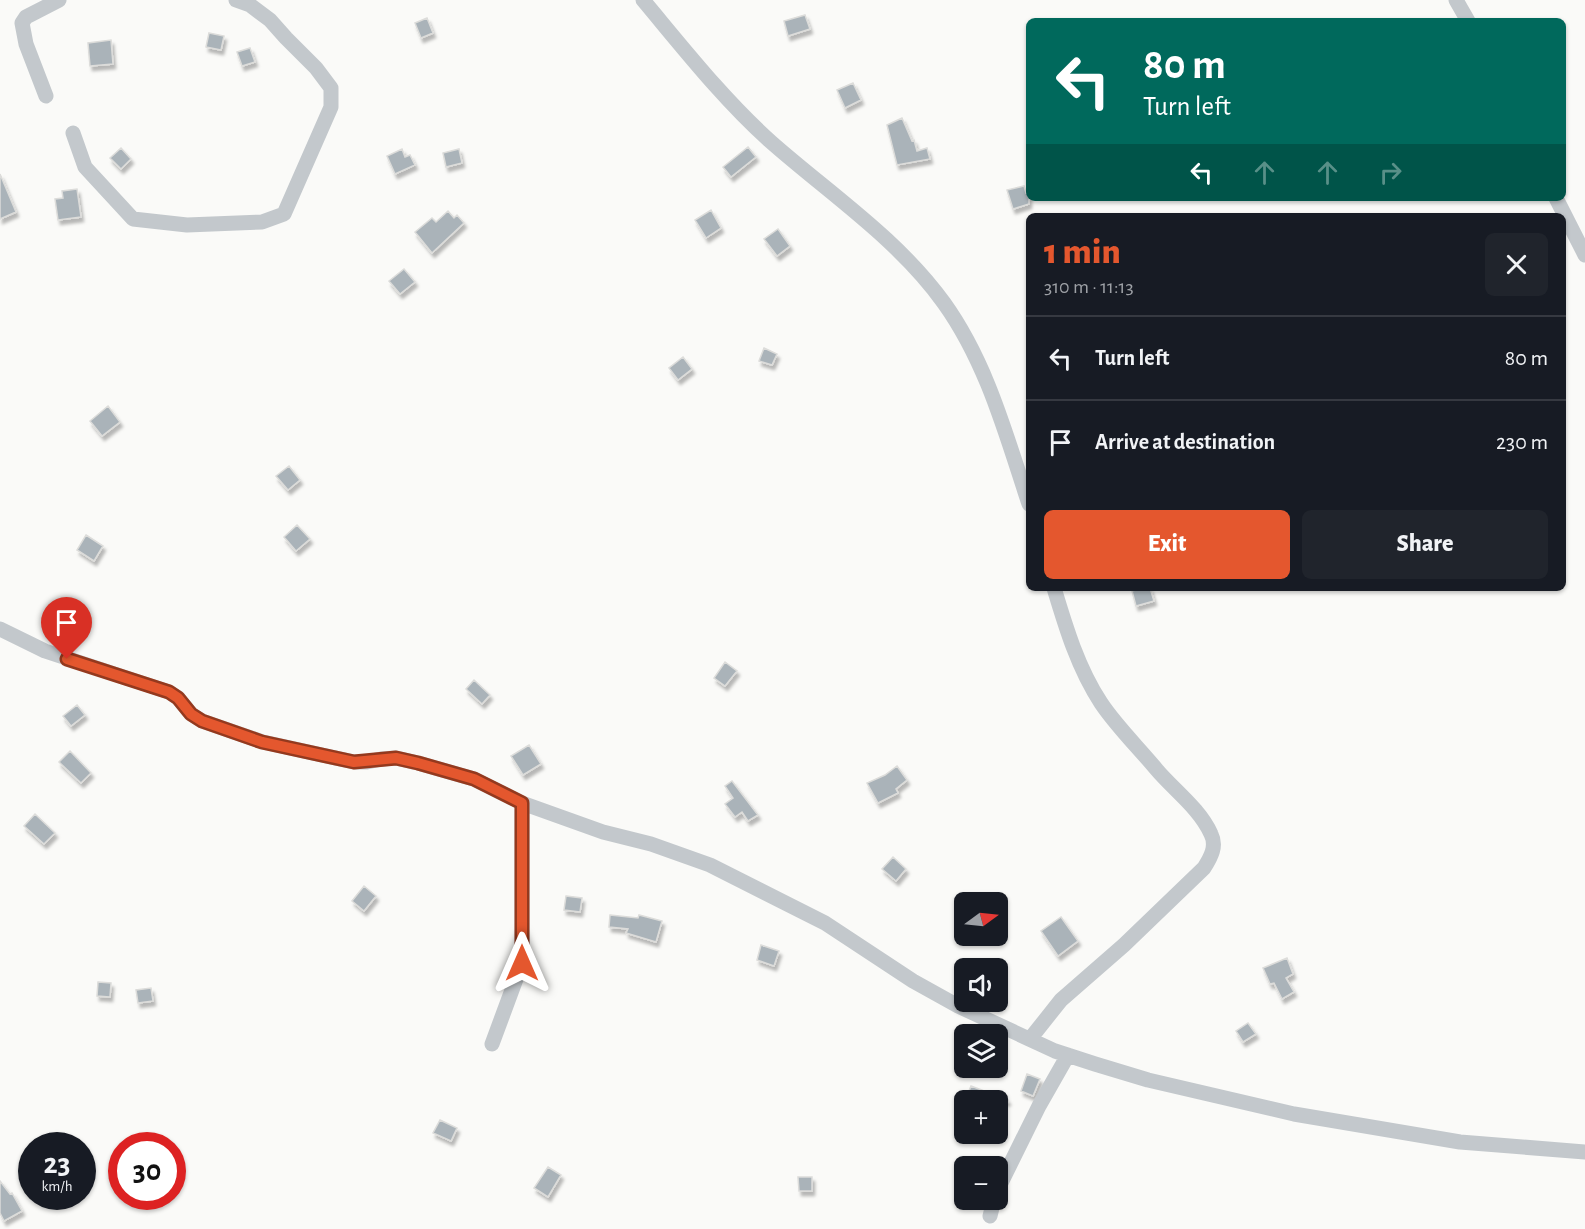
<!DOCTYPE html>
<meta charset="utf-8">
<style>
body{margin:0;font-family:"Alegreya Sans",sans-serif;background:#20242c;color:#f1f3f6;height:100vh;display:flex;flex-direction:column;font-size:22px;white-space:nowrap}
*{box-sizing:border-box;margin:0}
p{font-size:20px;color:#9ea1a6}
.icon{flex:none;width:33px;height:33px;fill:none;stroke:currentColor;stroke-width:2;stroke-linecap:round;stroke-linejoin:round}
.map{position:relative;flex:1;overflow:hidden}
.drawer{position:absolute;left:1026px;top:213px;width:540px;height:378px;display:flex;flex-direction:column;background:#171b24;border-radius:9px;box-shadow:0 2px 4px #0004}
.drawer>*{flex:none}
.banner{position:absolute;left:1026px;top:18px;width:540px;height:183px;border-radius:9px;box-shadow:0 2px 4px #0004;background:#00695c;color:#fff;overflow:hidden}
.needle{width:39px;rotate:75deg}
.controls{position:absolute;left:954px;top:892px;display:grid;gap:12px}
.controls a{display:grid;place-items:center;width:54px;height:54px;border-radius:9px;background:#171b24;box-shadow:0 2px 4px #0004;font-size:30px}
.speed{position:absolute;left:18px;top:1132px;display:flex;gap:12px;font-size:30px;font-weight:700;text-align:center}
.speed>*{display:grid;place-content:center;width:78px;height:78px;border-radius:50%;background:#171b24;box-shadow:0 2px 4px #0004;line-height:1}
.speed small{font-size:15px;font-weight:400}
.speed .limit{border:9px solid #d22;background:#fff;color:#111}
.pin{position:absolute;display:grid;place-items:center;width:51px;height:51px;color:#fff;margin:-62px -26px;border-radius:50% 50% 50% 0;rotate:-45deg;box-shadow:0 0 6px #0007}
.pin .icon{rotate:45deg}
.me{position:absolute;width:66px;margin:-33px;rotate:0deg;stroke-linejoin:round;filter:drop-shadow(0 0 4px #0008)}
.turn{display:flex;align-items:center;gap:21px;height:126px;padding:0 18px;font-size:27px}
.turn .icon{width:78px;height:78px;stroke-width:2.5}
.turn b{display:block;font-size:42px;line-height:51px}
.lanes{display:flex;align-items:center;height:57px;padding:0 18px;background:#0003;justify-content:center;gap:30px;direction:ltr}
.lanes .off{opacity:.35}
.round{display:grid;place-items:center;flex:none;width:63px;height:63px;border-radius:9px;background:#20242c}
.overview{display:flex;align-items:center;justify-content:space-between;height:102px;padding:0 18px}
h1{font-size:36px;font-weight:800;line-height:45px;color:#e4572e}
.action{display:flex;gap:12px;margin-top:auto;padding:12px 18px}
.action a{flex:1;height:69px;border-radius:9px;background:#e4572e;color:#fff;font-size:24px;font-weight:800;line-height:69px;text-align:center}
.action a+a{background:#20242c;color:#f1f3f6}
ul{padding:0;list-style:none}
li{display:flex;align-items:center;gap:18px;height:84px;padding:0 18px;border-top:2px solid #363941}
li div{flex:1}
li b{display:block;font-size:22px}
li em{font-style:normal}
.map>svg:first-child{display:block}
.building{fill:#aab3b9;stroke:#dcdcda;stroke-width:1.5;filter:url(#shadow)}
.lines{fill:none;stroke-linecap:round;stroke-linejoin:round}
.minor{stroke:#c3c8cc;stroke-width:15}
.route-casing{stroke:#94391e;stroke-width:15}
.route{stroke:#e4572e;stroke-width:10}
</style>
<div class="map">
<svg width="1585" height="1229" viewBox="0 0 1585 1229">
<defs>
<filter id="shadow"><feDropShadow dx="2.5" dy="4.5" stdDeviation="1.5" flood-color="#0004"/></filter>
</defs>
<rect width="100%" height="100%" fill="#fafaf8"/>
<path class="building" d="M805 15 810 29 788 36 784 21Z
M427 18 433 33 421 38 415 23Z
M209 33 224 36 221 50 206 47Z
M111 40 113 64 90 66 88 43Z
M250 48 255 62 242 66 237 52Z
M853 83 861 100 845 108 837 90Z
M902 118 912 141 914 140 917 151 927 148 930 159 897 165 887 125Z
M748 147 756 157 731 177 723 167Z
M121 148 131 159 121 169 110 158Z
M402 149 405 157 410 155 415 165 395 174 387 156Z
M459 149 462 163 446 167 443 153Z
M0 174 16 212 0 219Z
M1024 186 1026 193 1029 192V204L1013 209 1007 190Z
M77 189 81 217 58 220 55 199 63 198 62 191Z
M711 210 721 228 706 238 695 220Z
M448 211 454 218 457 215 464 223 432 253 415 232 432 218 436 222Z
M778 229 790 246 777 256 764 239Z
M404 269 415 282 400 294 389 281Z
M764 348 777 354 772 365 759 361Z
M683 357 692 369 678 380 669 368Z
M108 406 120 422 102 436 90 421Z
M289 466 300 480 288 490 276 476Z
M297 525 310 539 296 551 284 537Z
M86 535 103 546 94 561 77 550Z
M1143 588H1150L1154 601 1136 606 1132 591Z
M64 611 77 619 71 630 58 622Z
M725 662 737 671 725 686 714 678Z
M474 680 490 695 482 704 466 689Z
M77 705 85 715 71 726 63 716Z
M529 745 541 764 523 775 511 756Z
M70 751 91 773 81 783 59 762Z
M897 766 907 780 896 789 898 793 878 803 867 783 885 775Z
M732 781 758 815 748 821 742 812 735 817 725 804 733 798 725 786Z
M35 814 55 833 44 844 24 826Z
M893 857 906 869 896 881 882 869Z
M364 886 376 896 364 911 352 901Z
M566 896 582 898 580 912 564 910Z
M610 915 638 918 639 915 662 921 656 942 626 933 628 929 609 927Z
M1061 917 1078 941 1058 956 1041 931Z
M761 945 779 951 774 966 757 960Z
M1287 958 1293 974 1286 978 1294 992 1282 999 1274 983 1270 984 1263 968Z
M98 982 111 983 110 997 97 996Z
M151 988 153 1001 138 1003 136 990Z
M1248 1023 1256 1034 1243 1042 1236 1031Z
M1027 1074 1040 1079 1033 1096 1021 1091Z
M971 1086 1008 1100V1101H965Z
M440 1120 457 1128 451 1141 433 1133Z
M548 1167 561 1175 548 1197 534 1188Z
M798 1177H812V1191H799Z
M0 1181 10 1194 12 1193 22 1211 4 1221 0 1213Z"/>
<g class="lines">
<path class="minor" d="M643 0C684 49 724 100 771 142 830 194 898 239 944 303 987 363 1006 435 1029 504
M1456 0 1468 21
M46 96 26 44 22 23 26 17 59 0
M73 133 85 167 133 219 187 225 262 222 284 214 331 107V88L316 68 286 38 270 20 250 5 236 0
M1556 198 1585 255
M0 629 45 651 169 692 178 698 191 714 202 721 263 742 354 762H367L381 759 396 758 418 763 474 779 522 803 603 832 651 844 710 865 825 923 913 981 958 1006 1055 1051 1095 1064 1148 1080 1294 1114 1460 1142 1585 1152
M1030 1039 1061 1000 1124 945 1204 868C1211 857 1217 846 1211 834 1200 809 1174 790 1157 770 1139 748 1117 727 1101 703 1078 668 1066 628 1054 588
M492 1044 522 963V803
M998 1189 1039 1106 1068 1055
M990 1216 994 1200"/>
</g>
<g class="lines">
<defs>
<path id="route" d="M67 659 169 692 178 698 191 714 202 721 262 742 354 762 396 758 418 763 474 779 522 803V963"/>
</defs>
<use href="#route" class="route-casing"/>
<use href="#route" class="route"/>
</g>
</svg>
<div class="controls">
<a><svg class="needle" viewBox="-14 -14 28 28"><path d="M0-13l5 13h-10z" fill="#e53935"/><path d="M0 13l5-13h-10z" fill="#9ea1a6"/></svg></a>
<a><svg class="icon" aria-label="sound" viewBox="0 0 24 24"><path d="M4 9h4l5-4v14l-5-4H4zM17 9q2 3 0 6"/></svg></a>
<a><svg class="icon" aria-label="layers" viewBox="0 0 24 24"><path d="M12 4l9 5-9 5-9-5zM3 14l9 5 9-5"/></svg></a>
<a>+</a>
<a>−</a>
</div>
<div class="speed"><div>23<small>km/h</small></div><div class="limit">30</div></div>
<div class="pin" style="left:67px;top:659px;background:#d93025"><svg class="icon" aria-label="arrive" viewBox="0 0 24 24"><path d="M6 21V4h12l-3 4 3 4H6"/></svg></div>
<svg class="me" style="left:522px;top:963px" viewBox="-20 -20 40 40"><path d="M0-17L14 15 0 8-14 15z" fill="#e4572e" stroke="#fff" stroke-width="4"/></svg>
<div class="banner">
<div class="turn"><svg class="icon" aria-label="left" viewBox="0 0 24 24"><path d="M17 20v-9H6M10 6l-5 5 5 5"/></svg><div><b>80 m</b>Turn left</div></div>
<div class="lanes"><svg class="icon" aria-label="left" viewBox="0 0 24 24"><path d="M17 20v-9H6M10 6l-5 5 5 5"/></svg><svg class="icon off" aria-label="ahead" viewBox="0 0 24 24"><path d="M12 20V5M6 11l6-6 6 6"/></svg><svg class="icon off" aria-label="ahead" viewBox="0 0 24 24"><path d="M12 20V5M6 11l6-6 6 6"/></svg><svg class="icon off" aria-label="right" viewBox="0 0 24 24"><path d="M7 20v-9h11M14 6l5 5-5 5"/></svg></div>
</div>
<section class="drawer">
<div class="overview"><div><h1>1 min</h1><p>310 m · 11:13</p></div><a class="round"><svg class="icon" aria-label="close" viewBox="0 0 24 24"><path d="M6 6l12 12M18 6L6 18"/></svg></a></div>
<ul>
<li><svg class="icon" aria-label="left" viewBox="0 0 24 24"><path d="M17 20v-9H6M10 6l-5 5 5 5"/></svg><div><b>Turn left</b></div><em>80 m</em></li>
<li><svg class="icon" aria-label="arrive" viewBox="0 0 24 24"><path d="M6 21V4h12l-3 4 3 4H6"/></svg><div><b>Arrive at destination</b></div><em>230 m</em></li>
</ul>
<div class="action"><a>Exit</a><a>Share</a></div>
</section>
</div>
